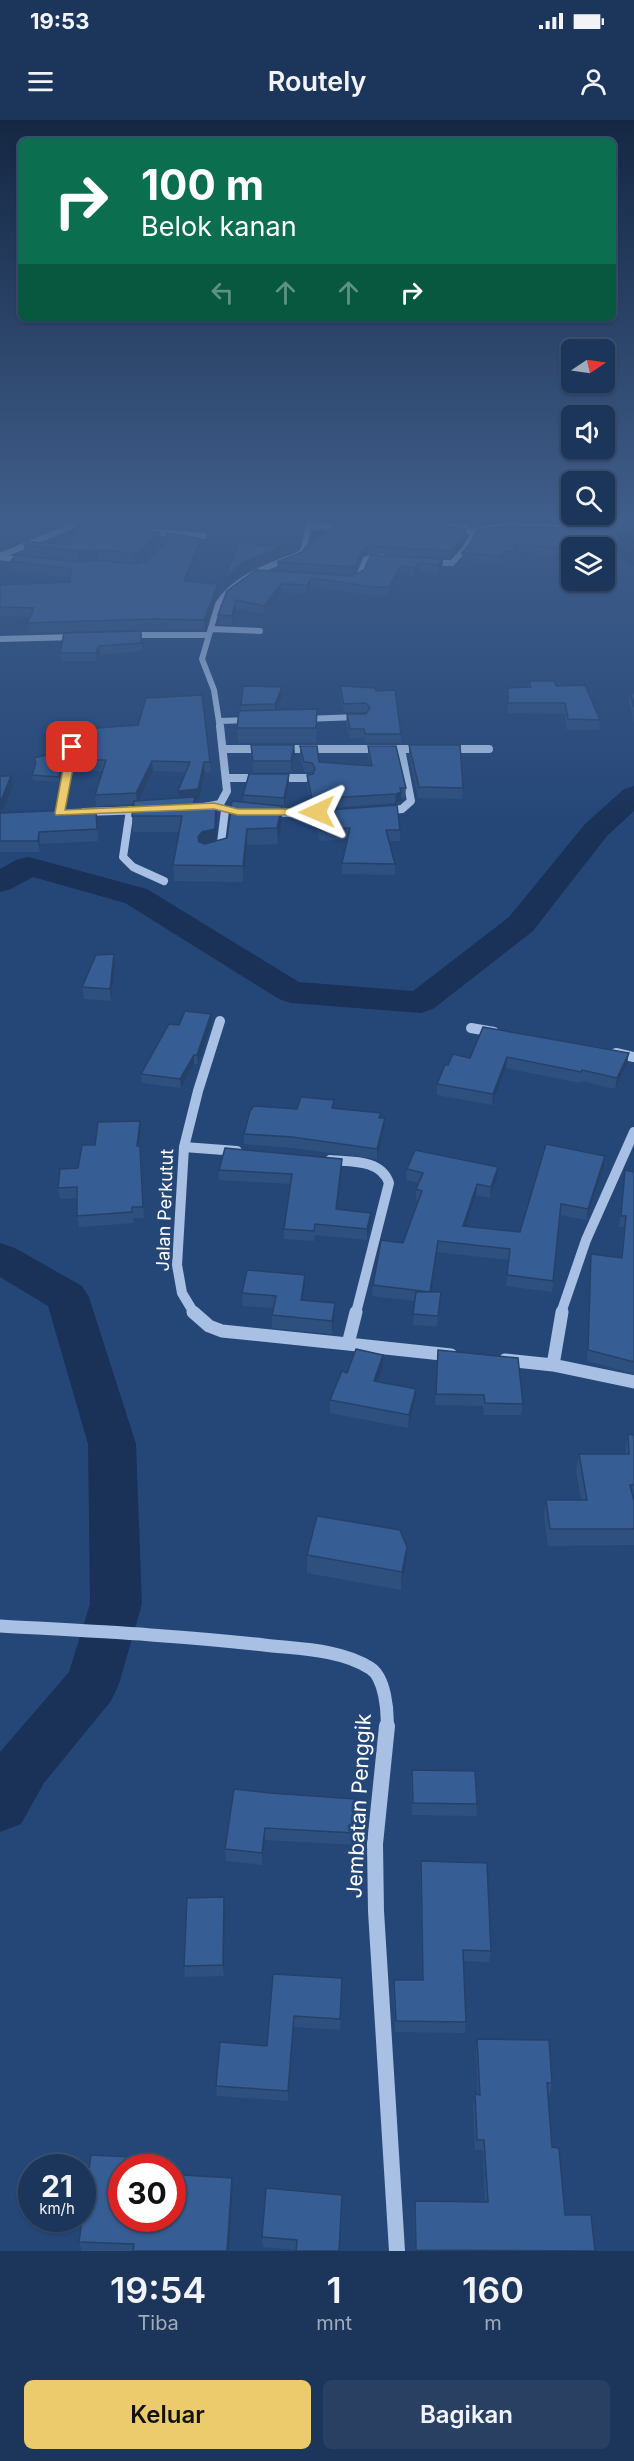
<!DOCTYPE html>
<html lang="id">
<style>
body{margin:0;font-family:Inter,sans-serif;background:#294063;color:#f1f3f6;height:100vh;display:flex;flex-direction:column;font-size:22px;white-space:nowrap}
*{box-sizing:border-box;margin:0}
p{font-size:20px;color:#a0abbb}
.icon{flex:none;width:33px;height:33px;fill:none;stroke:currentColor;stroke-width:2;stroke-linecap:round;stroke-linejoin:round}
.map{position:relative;height:2131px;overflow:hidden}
.drawer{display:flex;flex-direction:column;background:#1c355a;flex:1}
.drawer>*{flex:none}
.banner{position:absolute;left:18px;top:18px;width:598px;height:183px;border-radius:9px;box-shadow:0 2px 4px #0004,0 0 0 2px #3a5070;background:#0b6e4f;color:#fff;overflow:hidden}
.needle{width:39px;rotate:77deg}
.controls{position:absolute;left:561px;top:219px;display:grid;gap:12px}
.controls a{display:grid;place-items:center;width:54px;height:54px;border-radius:9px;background:#1c355a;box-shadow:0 2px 4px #0004,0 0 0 2px #3a5070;font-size:30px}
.speed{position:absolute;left:18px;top:2034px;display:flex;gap:12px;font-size:30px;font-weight:700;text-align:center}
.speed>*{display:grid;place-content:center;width:78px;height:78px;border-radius:50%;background:#1c355a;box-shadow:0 2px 4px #0004,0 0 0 2px #3a5070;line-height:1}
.speed small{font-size:15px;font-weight:400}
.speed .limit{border:9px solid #d22;background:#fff;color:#111}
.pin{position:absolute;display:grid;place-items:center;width:51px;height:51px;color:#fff;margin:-26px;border-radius:12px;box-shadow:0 3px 9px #0006}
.me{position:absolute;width:66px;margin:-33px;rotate:269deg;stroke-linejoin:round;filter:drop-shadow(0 0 4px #0008)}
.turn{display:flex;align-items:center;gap:21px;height:126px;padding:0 24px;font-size:27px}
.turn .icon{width:78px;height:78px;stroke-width:2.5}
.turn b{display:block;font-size:42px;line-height:51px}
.lanes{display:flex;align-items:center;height:57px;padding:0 24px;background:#0003;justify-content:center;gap:30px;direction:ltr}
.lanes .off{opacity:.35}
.eta{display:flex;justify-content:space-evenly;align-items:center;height:102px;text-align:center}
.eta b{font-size:36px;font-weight:600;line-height:42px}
.button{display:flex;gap:12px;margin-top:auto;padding:12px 24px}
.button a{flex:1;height:69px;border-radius:9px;background:#eccb6c;color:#111;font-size:24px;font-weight:600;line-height:69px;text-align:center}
.button a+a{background:#294063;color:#f1f3f6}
.status{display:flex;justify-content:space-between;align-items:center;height:42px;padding:0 30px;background:#1c355a;direction:ltr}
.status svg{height:16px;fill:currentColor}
header{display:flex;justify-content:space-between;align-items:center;height:78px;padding:0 24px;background:#1c355a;font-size:27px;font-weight:600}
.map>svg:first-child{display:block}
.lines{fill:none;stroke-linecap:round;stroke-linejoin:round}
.river{fill:#1a3258;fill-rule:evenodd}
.minor-far4{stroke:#a7c0e3;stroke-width:6}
.minor-far3{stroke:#a7c0e3;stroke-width:8}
.minor-far2{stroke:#a7c0e3;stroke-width:10}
.minor-far1{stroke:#a7c0e3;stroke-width:13}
.minor{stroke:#a7c0e3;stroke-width:16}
.wall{fill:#2e507f;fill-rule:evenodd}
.shaded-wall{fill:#264168}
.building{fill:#365d94;stroke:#264168;stroke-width:1.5}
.route{fill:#eccb6c;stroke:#998446;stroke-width:1.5}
.labels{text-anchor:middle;stroke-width:6;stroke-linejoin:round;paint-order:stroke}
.street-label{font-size:18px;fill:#fff;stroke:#254778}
.near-street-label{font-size:21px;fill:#fff;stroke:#254778}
</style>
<div class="status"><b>19:53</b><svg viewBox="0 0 49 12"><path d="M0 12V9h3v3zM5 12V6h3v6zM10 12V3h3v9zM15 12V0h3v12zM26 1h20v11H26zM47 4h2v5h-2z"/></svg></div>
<header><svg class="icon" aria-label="menu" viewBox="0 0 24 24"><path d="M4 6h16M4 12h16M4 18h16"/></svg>Routely<svg class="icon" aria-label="person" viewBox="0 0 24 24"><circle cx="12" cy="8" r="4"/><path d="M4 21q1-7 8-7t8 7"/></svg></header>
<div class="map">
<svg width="634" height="2131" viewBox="0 0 634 2131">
<rect width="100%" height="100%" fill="#254778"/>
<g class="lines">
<path class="river" d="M634 403V445L626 443 615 429 623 406Z
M634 666V691L607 716 533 811 433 889 421 893 291 883 279 879 125 783 33 757 11 769 0 772V749L18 739 29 737 147 769 299 862 413 871 509 797 585 704 624 669Z
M0 1123 15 1128 82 1166 89 1177 136 1324 142 1484 119 1564 111 1581 44 1663 21 1704 0 1712V1632L69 1552 90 1484 88 1324 48 1186 0 1157Z"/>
<path class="minor-far4" d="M428 403 466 409 473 414 465 429 452 443H429
M309 405 348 409
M144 411 204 416
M473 412 506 405 564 408
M0 436 79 403
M0 437 26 441
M351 459 359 456 366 439 383 437
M211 509 260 511
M128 515H209
M0 519 77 517
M303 599 359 597
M219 601 251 600
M220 608 214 570 202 539 218 484C236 456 271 446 300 434L304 429 309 403"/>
<path class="minor-far3" d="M224 629H266
M281 629H422
M446 629H489
M227 658H261
M276 658H309
M204 687 220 684 227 671 220 606
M130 690 123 737 133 747 164 761
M384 691 402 689 411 681 401 629
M84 692 147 690
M60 693 72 627
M267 693 330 692
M220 731 225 690"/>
<path class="minor-far2" d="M471 908 494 912
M616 933 634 937
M184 1027 237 1031
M330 1040C351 1042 381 1039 389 1063L356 1193
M194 1193 182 1173 177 1145 184 1027 198 971 220 901
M561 1193 586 1120 634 1012"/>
<path class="minor-far1" d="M193 1192 209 1206 222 1211 348 1224
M356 1192 348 1224 451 1235
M562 1192 553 1245 634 1262
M505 1240 553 1245
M0 1506C88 1511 176 1515 264 1525 298 1529 341 1529 370 1548 385 1557 388 1591 387 1607"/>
<path class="minor" d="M387 1606 375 1724 376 1791 397 2131"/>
</g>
<path class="wall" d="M119 403H152V406Z
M338 403H423L417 409 413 411Z
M453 403H572L565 404 503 403 473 407Z
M587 403H632L631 409H626V413H611L612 415 611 422 566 423 564 435 515 432 513 439 502 438 501 443 462 440V433Z
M150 407 151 411 160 412 161 421 140 441 134 443 98 439 78 441 25 435 24 425 70 424Z
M466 409 465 416 461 426 450 438 369 433 361 437 355 452 351 454 278 449 277 442 413 414Z
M200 426 188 462 218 464 219 473 205 510 154 509 29 513 27 503 30 497 0 496V465L70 462 71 458 12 450 11 441 134 444Z
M443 439 442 448 438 454 418 451 414 456 400 454 388 475 374 476 311 466 307 474 282 472 265 494 236 489 232 505 218 504V495L256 450 352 456 364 450Z
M141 511 142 531 100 535 97 541H61L60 533Z
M529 561 556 566 600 600 599 610H567L564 594 507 593 508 568 529 567Z
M340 566 376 571 401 614V623H365L364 618H350L346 603 347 594H366L367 593 365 592H344L340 574Z
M282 567V577L277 590 317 604 316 623H238L237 608 241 591V585Z
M630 572 634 573V603L629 583Z
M76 623 210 642 211 653 205 652 199 680H195L196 685 216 684V721L227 718 244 682 243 675 289 664 284 689H282V702L278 724 247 725 243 762 174 761 173 745 179 712H133L132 696 134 684 96 686 95 675 103 651H74L73 640ZM153 651 186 652 179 678 138 681Z
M251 625H294L295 635 291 652H253Z
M409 625 463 668 462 679 418 678 409 635Z
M300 626 319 642 370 646 368 635V626L406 668 405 678H401V681L395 683 312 689 307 664V655L313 654 312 652H304L300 635Z
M63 631 64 637 59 662 33 660 32 655 35 644 34 638Z
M96 689 98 721 40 724V732H0V693Z
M315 691 400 710V721H389L395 744V755L342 754V743L347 719 320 721 315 702Z
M114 834 115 846 111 881 84 879 82 867Z
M212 902 198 944H194L181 968 142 963 141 954 179 905Z
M483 907 627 944 615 969 581 961 580 963 506 948 492 985 437 975V964L448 945 470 938Z
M333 988 381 993 380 998 384 1008 377 1039 292 1028 244 1024V1014L297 989Z
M140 1001 141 1012 140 1026 144 1098H133L134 1103 79 1107 77 1096V1078L60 1079 58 1068 78 1048 95 1025Z
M605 1036 604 1047 586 1100 560 1095 552 1172 506 1166 509 1140 437 1132 431 1172H441L437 1207 413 1205 415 1181 372 1176 373 1165 403 1123 418 1081 416 1080V1069L419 1063 406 1060 407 1049 498 1047 497 1058 490 1078 476 1075 465 1106 520 1112Z
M342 1039V1049L337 1089 371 1103 367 1120 315 1115 314 1121 284 1119V1109L291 1064 219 1060V1050Z
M625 1050 634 1052V1254L587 1241 590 1146 591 1134 621 1138 624 1107H619Z
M305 1168 303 1180 335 1183V1196L332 1214 272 1208V1195L273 1188 243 1186 242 1173Z
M438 1230 523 1284 521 1295H484L483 1286 435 1285Z
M383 1248 378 1262 415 1281 408 1308 330 1293V1280L347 1253Z
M628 1314 634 1315V1425L548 1426 544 1396 546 1380H581L576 1351 579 1334H625Z
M307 1435 406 1445 401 1470 307 1453Z
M412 1650 477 1684 476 1696 412 1695 411 1662Z
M270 1673 356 1679 354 1725 265 1720 262 1745 226 1741 225 1729Z
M421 1741 491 1831 489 1842 463 1841 466 1902 465 1913 395 1912 393 1871 394 1860H422L420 1753Z
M224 1777 225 1789 224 1856 185 1857 184 1846Z
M273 1854 342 1858 340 1910 294 1907 288 1981 217 1976 216 1966 267 1926Z
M477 1919 552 1963 550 1974H548L552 2027 565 2095 595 2131H415L414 2091 415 2081 485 2082 483 2030H475L473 1985 475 1974 478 1975 476 1930Z
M91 2035 132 2037 134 2048H122V2098H172V2052H183L184 2055 232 2058 233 2068 229 2131H82L79 2122Z
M342 2075 296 2130 263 2127 262 2117Z"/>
<path class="shaded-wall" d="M416 403H423L417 409 413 411V404Z
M473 403H503L473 407Z
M466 409 465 416 461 426 450 438V431Z
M160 412 161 421 140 441 134 443 133 433Z
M200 418V426L185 471 184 461Z
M369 426V433L361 437 355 452 351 454V447L362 430Z
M281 427V436L245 451 224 468V459L244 442Z
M98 430V439L78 441 77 431Z
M443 439 442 448 438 454V445Z
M419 443 418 451 414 456V448Z
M400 446V454L388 475 389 467Z
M311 458V466L307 474V465Z
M218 464 219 473 205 510 204 500Z
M281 464 282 472 265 494 264 486Z
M236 480V489L232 505V496Z
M99 526 100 535 97 541 96 533Z
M282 567V577L275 594V584Z
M294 625 295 635 291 652V641Z
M63 631 64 637 59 662V657Z
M152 641 153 651 137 684 136 673Z
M204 642 205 652 199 680H195L196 693 179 682 178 671Z
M289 654V664L284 689V678Z
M11 656 13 667 3 689 0 691V679Z
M401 672V681L395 683 396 674Z
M216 684 217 700 216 725 199 733 198 717 202 712Z
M282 686V702L278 724 277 708Z
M247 709V725L243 762V746Z
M39 712 40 724V732L38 721Z
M114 834 115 846 111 881 110 869Z
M211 894 212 902 198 944 197 935Z
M629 933 627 944 615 969 617 958Z
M194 935V944L181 968 180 959Z
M507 937 506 948 492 985 493 974Z
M385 998 384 1008 377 1039V1029Z
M140 1001 141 1012 138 1037 137 1026Z
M605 1036 604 1047 586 1100 588 1089Z
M342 1039V1049L336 1099V1089Z
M498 1047 497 1058 490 1078 491 1067Z
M477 1064 476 1075 462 1117 463 1106Z
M371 1093V1103L367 1120V1109Z
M438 1121 437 1132 430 1183V1172Z
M305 1155V1168L301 1193V1180Z
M335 1183V1196L332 1214V1201Z
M383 1235V1248L373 1274 374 1261Z
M416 1269 415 1281 408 1308 409 1295Z
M407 1427 406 1445 401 1470 402 1452Z
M265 1708V1720L262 1745V1733Z
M224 1777 225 1789 224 1856 223 1845Z
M294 1896V1907L288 1981V1971Z
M132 2037 134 2047V2048H131Z
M232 2058 233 2068 229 2131H227Z"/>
<path class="building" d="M78 403H102L150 407V411L160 412 140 432 133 433 98 430 77 431 24 425 28 422 70 424Z
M430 403 466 409 461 419 450 431 369 426 362 430 355 445 351 447 277 442 302 432 309 423 336 406 413 414 424 411Z
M587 403H625L626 406H607L612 415H567L565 428 515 425 514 432 503 431 502 436 462 433 470 424 477 410 504 406 567 408Z
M166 413 200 418 184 461 218 464 204 500 154 499 27 503 34 488 0 487V465L70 462 71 449 11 441 16 435 77 442 97 440 134 444 146 441 167 421Z
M239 422 281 427 244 442 224 459Z
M371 435 443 439 438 445 419 443 414 448 400 446 389 467H375L311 458 307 465 281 464 264 486 236 480 232 496 218 495 227 471 256 450 352 456 364 450Z
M141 511V523L99 526 96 533H60L64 513Z
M529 561H554L556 566 585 565 600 600 568 599 565 583H508V568L531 567Z
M243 566 282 567 275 584 241 585Z
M340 566 375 568 376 571 395 570 401 614H365L364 609H350L347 594H366L370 588 366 583 344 584Z
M630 572 634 573V587Z
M202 575 210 642H204L198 669 178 671 190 642 152 641 136 673 95 675 106 640H73L76 623H79L83 609 138 605 146 578Z
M317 589 316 608H237L239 591Z
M251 625H294L291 641H253Z
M409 625H460L463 668 419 667Z
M300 626H317L319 642 372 646 368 626H396L406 668H400L401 672 396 674 312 679 307 655 313 654 315 648 312 643 304 642Z
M63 631 59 657 32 655 36 643 34 638Z
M249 654H289L284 678 243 675Z
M0 656H11L2 678 0 679Z
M195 677 193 685 216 684 215 709 202 712 198 717 199 722 205 724 227 718 232 681 282 686 277 708 247 709 243 746 173 745 182 696H132L134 681Z
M397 685 400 710H386L395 744 342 743 350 708 320 710 315 691Z
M96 689 97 709 39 712 38 721H0V693Z
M114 834 110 869 82 867 96 835Z
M185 891 211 894 197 935H194L180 959 141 954 169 904 179 905Z
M483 907 629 933 617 958 582 950 581 952 507 937 493 974 437 964 445 945H448L453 934 470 938Z
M301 977 334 980 332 988 381 993 379 998H385L377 1029 292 1017 244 1014 250 991 254 986 297 989Z
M140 1001 137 1026H140L143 1087H132V1092L77 1096V1067L58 1068 60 1049 78 1048 82 1025H95L98 1002Z
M546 1024 605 1036 588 1089 561 1084 553 1161 507 1155 510 1129 438 1121 430 1172H441L438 1196 413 1194 416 1172H430L373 1165 381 1120 403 1123 422 1071 416 1069 423 1053 407 1049 415 1030 498 1047 491 1067 477 1064 463 1106 520 1112Z
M225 1028 342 1039 336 1089 371 1093 367 1109 315 1104 314 1111 284 1109 292 1054 219 1050Z
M625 1050 634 1052V1242L588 1230 591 1134 622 1138 626 1096H621Z
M247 1150 305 1155 301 1180 335 1183 332 1201 272 1195 276 1176 242 1173Z
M356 1229 383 1235 374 1261 416 1269 409 1295 330 1280 342 1251 347 1253Z
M438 1230 518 1238 523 1284 485 1283 484 1275 436 1274Z
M628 1314 634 1315V1365H630L634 1381V1409H550L546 1380H587L579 1334H629Z
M317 1396 400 1410 407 1427 402 1452 307 1435Z
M412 1650 475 1651 477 1684 413 1683Z
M234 1669 270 1673 356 1679 354 1713 265 1708 262 1733 225 1729Z
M421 1741 487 1743 491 1831 463 1830 466 1902 396 1901 394 1860H423Z
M224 1777 223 1845 184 1846 187 1778Z
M273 1854 342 1858 340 1899 294 1896 288 1971 216 1966 220 1922 267 1926Z
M477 1919 549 1920 552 1963H547L552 2027 559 2028 565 2095H591L595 2131 416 2130 415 2081 488 2082 484 2020H477L475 1974 480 1975Z
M91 2035 132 2037 131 2048H122V2098H172V2052H183V2055L232 2058 227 2131H133L134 2124 79 2122Z
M266 2068 342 2075 339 2131H296L297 2120 262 2117Z"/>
<linearGradient id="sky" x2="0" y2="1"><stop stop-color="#142742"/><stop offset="0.57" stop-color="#405e8b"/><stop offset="1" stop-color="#405e8b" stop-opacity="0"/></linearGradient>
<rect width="634" height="701" fill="url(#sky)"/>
<path class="route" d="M72 624 77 627 65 690 214 683 238 689H317L322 692 317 695H238L214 689 56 695 55 693 67 627Z"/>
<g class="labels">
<g class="street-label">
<text transform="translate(165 1090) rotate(-88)" y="6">Jalan Perkutut</text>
</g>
<g class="near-street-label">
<text transform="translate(359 1686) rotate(-87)" y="7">Jembatan Penggik</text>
</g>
</g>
</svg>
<div class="controls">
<a><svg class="needle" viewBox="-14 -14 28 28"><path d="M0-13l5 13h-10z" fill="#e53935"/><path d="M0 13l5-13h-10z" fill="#a0abbb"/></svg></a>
<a><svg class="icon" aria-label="sound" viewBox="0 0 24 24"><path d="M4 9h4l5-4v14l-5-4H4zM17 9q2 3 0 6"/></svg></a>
<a><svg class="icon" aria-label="search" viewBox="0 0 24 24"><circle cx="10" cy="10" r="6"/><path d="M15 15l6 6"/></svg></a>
<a><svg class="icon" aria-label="layers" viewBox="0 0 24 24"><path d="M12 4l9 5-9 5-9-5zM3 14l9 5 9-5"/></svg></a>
</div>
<div class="speed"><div>21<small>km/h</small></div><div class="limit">30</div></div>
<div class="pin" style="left:72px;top:627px;background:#d93025"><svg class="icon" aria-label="arrive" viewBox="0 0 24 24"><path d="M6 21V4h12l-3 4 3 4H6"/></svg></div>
<svg class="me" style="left:317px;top:692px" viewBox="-20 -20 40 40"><path d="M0-17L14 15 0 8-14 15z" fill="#eccb6c" stroke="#fff" stroke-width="4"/></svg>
<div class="banner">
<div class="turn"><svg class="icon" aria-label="right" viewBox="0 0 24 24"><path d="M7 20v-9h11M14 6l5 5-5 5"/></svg><div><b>100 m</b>Belok kanan</div></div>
<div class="lanes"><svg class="icon off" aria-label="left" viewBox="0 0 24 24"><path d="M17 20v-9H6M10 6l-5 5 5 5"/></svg><svg class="icon off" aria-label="ahead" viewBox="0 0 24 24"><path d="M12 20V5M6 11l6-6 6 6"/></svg><svg class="icon off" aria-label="ahead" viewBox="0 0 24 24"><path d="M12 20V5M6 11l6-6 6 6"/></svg><svg class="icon" aria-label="right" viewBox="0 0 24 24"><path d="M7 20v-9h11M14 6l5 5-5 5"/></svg></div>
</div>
</div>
<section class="drawer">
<div class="eta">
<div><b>19:54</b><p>Tiba</p></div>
<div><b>1</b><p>mnt</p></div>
<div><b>160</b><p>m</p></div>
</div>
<div class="button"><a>Keluar</a><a>Bagikan</a></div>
</section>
